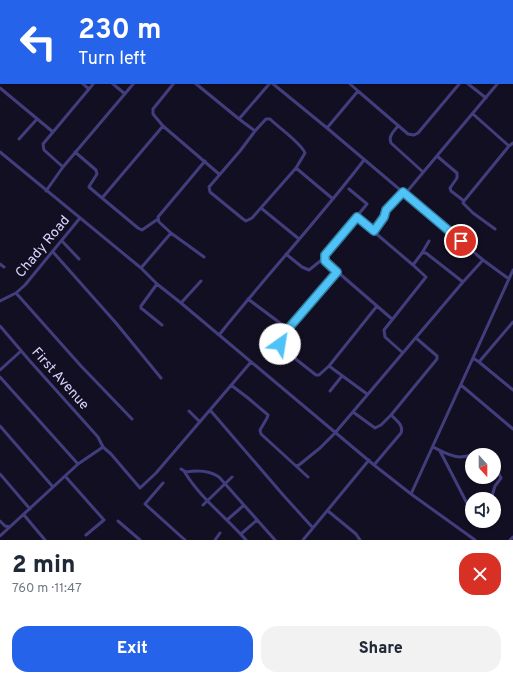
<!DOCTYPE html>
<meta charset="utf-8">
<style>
body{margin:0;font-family:Overpass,sans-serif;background:#f2f2f3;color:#1f2937;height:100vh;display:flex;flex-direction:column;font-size:15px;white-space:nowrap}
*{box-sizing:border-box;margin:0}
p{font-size:13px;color:#747a83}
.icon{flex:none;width:22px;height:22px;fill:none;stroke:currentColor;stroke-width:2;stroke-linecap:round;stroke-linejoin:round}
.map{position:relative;height:540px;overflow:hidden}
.details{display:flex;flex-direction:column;background:#fff;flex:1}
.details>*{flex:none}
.banner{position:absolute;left:0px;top:0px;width:513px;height:84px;box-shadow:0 1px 3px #0004;background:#2563eb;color:#fff;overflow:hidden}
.needle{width:26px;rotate:159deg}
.fabs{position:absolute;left:465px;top:448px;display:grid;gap:8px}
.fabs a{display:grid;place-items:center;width:36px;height:36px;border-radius:50%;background:#fff;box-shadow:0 1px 3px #0004;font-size:20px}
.pin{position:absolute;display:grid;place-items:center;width:34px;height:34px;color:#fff;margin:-17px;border:2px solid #fff;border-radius:50%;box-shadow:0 1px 4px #0007}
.me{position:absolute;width:44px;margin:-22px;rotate:32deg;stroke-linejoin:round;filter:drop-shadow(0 0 3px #0008)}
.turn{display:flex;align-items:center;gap:14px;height:84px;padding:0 12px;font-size:18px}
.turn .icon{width:52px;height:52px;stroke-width:2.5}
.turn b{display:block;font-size:28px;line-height:34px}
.round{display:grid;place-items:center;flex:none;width:42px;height:42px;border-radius:16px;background:#f2f2f3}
.overview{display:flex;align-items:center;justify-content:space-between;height:68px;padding:0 12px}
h1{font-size:24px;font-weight:800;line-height:30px}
.button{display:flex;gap:8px;margin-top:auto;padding:8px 12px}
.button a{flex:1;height:46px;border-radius:16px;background:#2563eb;color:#fff;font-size:16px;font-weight:800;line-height:46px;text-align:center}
.button a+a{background:#f2f2f3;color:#1f2937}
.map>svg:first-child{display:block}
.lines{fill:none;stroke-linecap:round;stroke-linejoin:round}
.street{stroke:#423e7d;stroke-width:3}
.route-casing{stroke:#337fa1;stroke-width:10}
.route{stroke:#4fc3f7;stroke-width:7}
.labels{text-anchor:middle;stroke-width:3;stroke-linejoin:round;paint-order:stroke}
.street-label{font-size:14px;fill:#d9d3fc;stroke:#130f22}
</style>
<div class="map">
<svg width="513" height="540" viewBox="0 0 513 540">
<rect width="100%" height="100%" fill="#130f22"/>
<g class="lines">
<path class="street" d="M126 0 127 1
M175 0 176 1
M223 0 224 1
M251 0 252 1
M297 0 298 1
M367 0 369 1
M479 0 480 1
M68 1 69 0
M161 1 162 0
M228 1 230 0
M273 1 274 0
M337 1 338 0
M433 1V0
M512 19 513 18
M0 50 1 49
M512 50 513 51
M512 67 513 65
M82 83 89 89
M112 83 125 94
M174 83 153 109V114L163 126 219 174
M195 83 239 119
M272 83 327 128 483 260 509 279
M349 83 358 91
M467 83 486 98
M0 88 53 132
M473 114 509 146
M266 119H270C278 127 301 143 305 153L296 168 252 218 246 221 243 219 210 192 209 187 240 151 255 131Z
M398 126C394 131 388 136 391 143L423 172
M327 128 358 91 408 134 414 135 418 133 460 83
M255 131 239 119 270 83
M19 139 37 119
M0 152 141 268 157 284 181 303 374 465 411 494 475 540
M75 152 96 170 97 174 90 185 89 187 102 198 163 126
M437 156 457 173V178L450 188 451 191 464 201 463 203 473 213 495 229
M63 167 44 150 43 144 94 83
M296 168 333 199
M349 189 367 204 325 255V261L392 319
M46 191 63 167 134 83
M403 192 386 210 384 217 373 231 413 265 426 277 384 330 385 337 403 353
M405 194 498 83
M102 198 138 228 142 230 158 219
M464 201 509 146 513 143
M261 208 299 239
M357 217 373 231
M171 233 159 222 158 217 205 161
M62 241 79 259
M53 252 116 323 161 378
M422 253 429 241
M286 254 302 267 309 270 324 258
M0 264 4 267
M413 265 422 253H426L463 282
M141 268 171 233 204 257
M157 284 141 306V308L162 325
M16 293 81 366 132 419
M248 299 288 329
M0 301 16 293 25 285 80 218
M181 303 201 281
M0 326 29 360 98 437 103 447 111 454 140 488 156 473 251 362
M219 335C266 276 318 220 364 160
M473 358 479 362 513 322
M479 362 513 390
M329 366 319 375H316L288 353 280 344 288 329 337 272
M0 370 21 351
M0 377 78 464
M231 385 248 398 268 415 267 418 260 430 261 434 296 466 299 465 320 448 335 433 463 282 483 260
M461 385 513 429
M330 391 342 376
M367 394 329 366 377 306
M210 410 284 496 313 528
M189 411 200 422
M353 412 375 428 381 425 391 415
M0 426 53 487
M433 447C441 451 451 457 460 457 469 457 480 451 488 455
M440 451 472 513
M374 465 401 433C404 425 396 420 391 415L437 359V356L416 338
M296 466 308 477
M181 469 186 472C198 470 209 470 219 477L275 540
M184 471C200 498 226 517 246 540
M0 474 30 509
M65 476 104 520 86 535
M163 483 145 504 185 540
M411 494 513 270
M492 496 495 486 501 478 494 465
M203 505 232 477
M328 511 356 534 360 540
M24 515 45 540
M227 520 243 506
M0 521 5 526 10 527
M118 521 140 540
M241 534 257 520
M0 536 78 464 103 447
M215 540 220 533
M303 540 369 460
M510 540 513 537"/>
</g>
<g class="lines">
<defs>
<path id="route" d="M280 344 288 329 337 272 325 261V255L357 217 374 231 384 217 386 210 403 192 461 241"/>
</defs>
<use href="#route" class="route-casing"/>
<use href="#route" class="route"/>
</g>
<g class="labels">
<g class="street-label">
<text transform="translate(42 246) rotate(-50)" y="5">Chady Road</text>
<text transform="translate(61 378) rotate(48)" y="5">First Avenue</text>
</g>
</g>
</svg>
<div class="fabs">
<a><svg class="needle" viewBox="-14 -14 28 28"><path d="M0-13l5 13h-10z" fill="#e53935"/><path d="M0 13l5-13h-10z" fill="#747a83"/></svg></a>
<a><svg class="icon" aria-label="sound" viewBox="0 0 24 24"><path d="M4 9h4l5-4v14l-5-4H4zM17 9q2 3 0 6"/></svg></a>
</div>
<div class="pin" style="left:461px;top:241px;background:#d93025"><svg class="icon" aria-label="arrive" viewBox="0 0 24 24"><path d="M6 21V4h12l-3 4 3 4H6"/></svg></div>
<svg class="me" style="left:280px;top:344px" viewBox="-20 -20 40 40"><circle r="19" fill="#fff"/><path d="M0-13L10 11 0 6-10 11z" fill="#4fc3f7"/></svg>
<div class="banner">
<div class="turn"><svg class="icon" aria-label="left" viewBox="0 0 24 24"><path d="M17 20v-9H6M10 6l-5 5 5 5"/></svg><div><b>230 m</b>Turn left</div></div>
</div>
</div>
<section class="details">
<div class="overview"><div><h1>2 min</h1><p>760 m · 11:47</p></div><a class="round" style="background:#d93025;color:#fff"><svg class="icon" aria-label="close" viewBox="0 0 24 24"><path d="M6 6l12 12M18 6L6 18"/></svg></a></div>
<div class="button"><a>Exit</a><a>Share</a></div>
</section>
